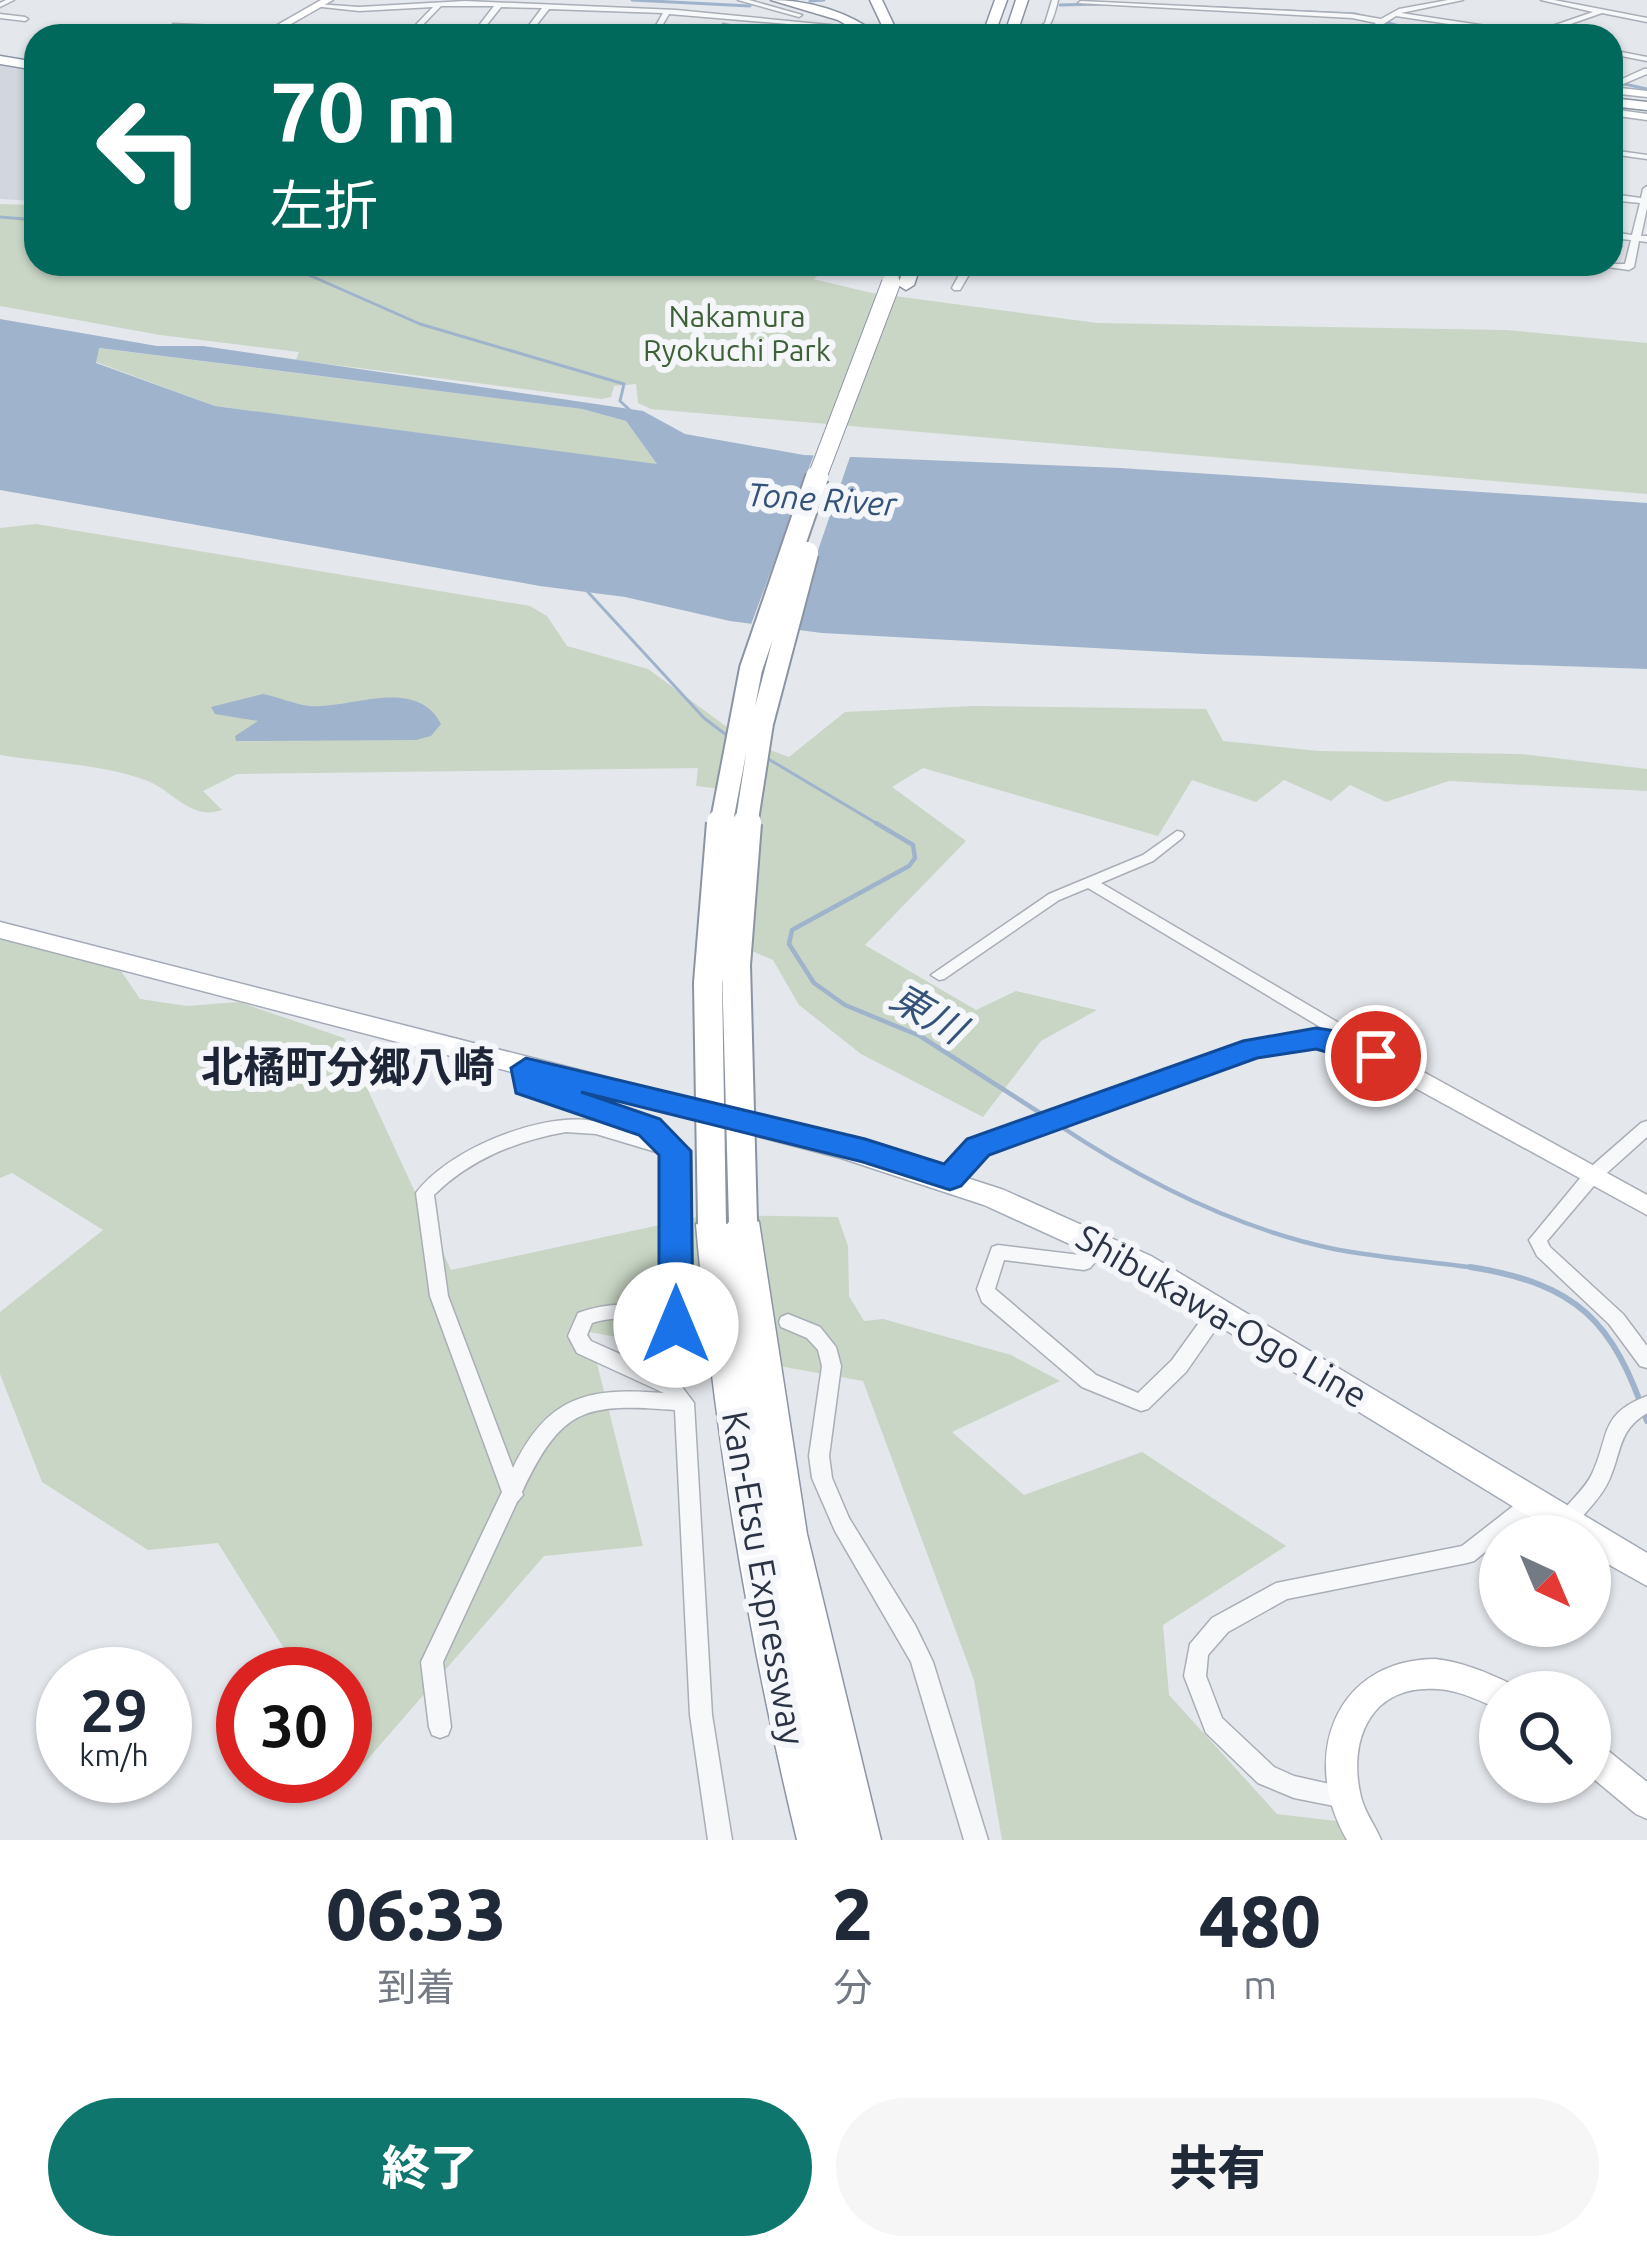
<!DOCTYPE html>
<html lang="ja">
<meta charset="utf-8">
<style>
body{margin:0;font-family:Ubuntu,"Noto Sans JP",sans-serif;background:#f6f6f7;color:#1f2937;height:100vh;display:flex;flex-direction:column;font-size:45px;white-space:nowrap}
*{box-sizing:border-box;margin:0}
p{font-size:39px;color:#747a83}
.icon{flex:none;width:66px;height:66px;fill:none;stroke:currentColor;stroke-width:2;stroke-linecap:round;stroke-linejoin:round}
.map{position:relative;height:1840px;overflow:hidden}
.panel{display:flex;flex-direction:column;background:#fff;flex:1}
.panel>*{flex:none}
.top-card{position:absolute;left:24px;top:24px;width:1599px;height:252px;border-radius:36px;box-shadow:0 3px 9px #0004;background:#00695c;color:#fff;overflow:hidden}
.needle{width:78px;rotate:136deg}
.controls{position:absolute;left:1479px;top:1515px;display:grid;gap:24px}
.controls a{display:grid;place-items:center;width:132px;height:132px;border-radius:50%;background:#fff;box-shadow:0 3px 9px #0004;font-size:60px}
.speed{position:absolute;left:36px;top:1647px;display:flex;gap:24px;font-size:60px;font-weight:700;text-align:center}
.speed>*{display:grid;place-content:center;width:156px;height:156px;border-radius:50%;background:#fff;box-shadow:0 3px 9px #0004;line-height:1}
.speed small{font-size:30px;font-weight:400}
.speed .limit{border:18px solid #d22;background:#fff;color:#111}
.pin{position:absolute;display:grid;place-items:center;width:102px;height:102px;color:#fff;margin:-51px;border:6px solid #fff;border-radius:50%;box-shadow:0 3px 12px #0007}
.me{position:absolute;width:132px;margin:-66px;rotate:0deg;stroke-linejoin:round;filter:drop-shadow(0 0 9px #0008)}
.turn{display:flex;align-items:center;gap:42px;height:252px;padding:0 48px;font-size:54px}
.turn .icon{width:156px;height:156px;stroke-width:2.5}
.turn b{display:block;font-size:84px;line-height:102px}
.eta{display:flex;justify-content:space-evenly;align-items:center;height:204px;text-align:center}
.eta b{font-size:72px;font-weight:800;line-height:84px}
.cta{display:flex;gap:24px;margin-top:auto;padding:24px 48px}
.cta a{flex:1;height:138px;border-radius:72px;background:#0f766e;color:#fff;font-size:48px;font-weight:800;line-height:138px;text-align:center}
.cta a+a{background:#f6f6f7;color:#1f2937}
.map>svg:first-child{display:block}
.built{fill:#d2d6de}
.green{fill:#c9d6c5}
.water{fill:#9fb4cc;fill-rule:evenodd}
.pier{fill:#e4e7ec}
.lines{fill:none;stroke-linecap:round;stroke-linejoin:round}
.stream-far2{stroke:#9fb4cc;stroke-width:3}
.stream-far1{stroke:#9fb4cc;stroke-width:4.5}
.stream{stroke:#9fb4cc;stroke-width:6}
.street-tunnel{stroke:#bfc3cb;stroke-width:8;stroke-dasharray:8 4.5;stroke-linecap:butt}
.street-casing{stroke:#a9aeb7;stroke-width:3}
.secondary-casing{stroke:#a9aeb7;stroke-width:3}
.primary-casing{stroke:#a3abb8;stroke-width:3}
.highway-casing{stroke:#8b94a3;stroke-width:3}
.street{fill:#f7f8fa;fill-rule:evenodd}
.secondary{fill:#fff;fill-rule:evenodd}
.primary{fill:#fff;fill-rule:evenodd}
.highway{fill:#fff;fill-rule:evenodd}
.highway-bridge-far2-casing{stroke:#8b94a3;stroke-width:20;stroke-linecap:butt}
.highway-bridge-far1-casing{stroke:#8b94a3;stroke-width:26;stroke-linecap:butt}
.highway-bridge-casing{stroke:#8b94a3;stroke-width:32;stroke-linecap:butt}
.highway-bridge-far2{stroke:#fff;stroke-width:18}
.highway-bridge-far1{stroke:#fff;stroke-width:22}
.highway-bridge{stroke:#fff;stroke-width:28}
.route{fill:#1a73e8;stroke:#114b97;stroke-width:3}
.labels{text-anchor:middle;stroke-width:12;stroke-linejoin:round;paint-order:stroke}
.far-park-label{font-size:30px;fill:#3f6138;stroke:#f4f6f9}
.far-water-label{font-size:33px;font-style:italic;fill:#34527a;stroke:#f4f6f9}
.street-label{font-size:36px;fill:#2b3445;stroke:#f4f6f9}
.water-label{font-size:39px;font-style:italic;fill:#34527a;stroke:#f4f6f9}
.quarter-label{font-size:42px;font-weight:bold;fill:#1d2536;stroke:#f4f6f9}
</style>
<div class="map">
<svg width="1647" height="1840" viewBox="0 0 1647 1840">
<rect width="100%" height="100%" fill="#e4e7ec"/>
<path class="built" d="M0 66 36 72V201L0 199Z"/>
<path class="green" d="M0 204 36 205V264H813L811 271 818 276 813 279 872 293 1097 323 1506 330 1647 343V494L651 409 638 403 636 384 614 386 611 397 602 399 296 360 299 352 160 335 0 306Z
M98 348 582 409 626 421 658 465 215 406 96 362Z
M36 524 530 606 547 616 567 646 648 669 746 741 789 757 845 712 974 706 1206 709 1223 741 1319 751 1521 754 1647 769V791L1449 781 1386 802 1350 785 1331 801 1284 780 1256 802 1192 780 1158 836 923 768 892 787 966 841 865 945 976 1010 1016 991 1097 1010 1041 1041 983 1117 861 1054 799 1005 773 960 745 948 753 793 696 786 698 768 237 774 203 791 222 810C192 821 174 792 148 781 104 764 47 763 0 755V528Z
M0 938 119 968 140 999 187 1006 239 1002 344 1038 451 1270 706 1215 838 1217 848 1246 849 1296 864 1321 883 1319 1011 1355 1060 1381 952 1432 1024 1495 1142 1452 1286 1546 1163 1625 1169 1695 1277 1814 1336 1821 1346 1840H1002L974 1680 863 1381 589 1332 643 1546 544 1556 354 1775 345 1758V1674H300L218 1543 148 1550 42 1482 0 1374V1312L103 1230 12 1173 0 1178Z"/>
<path class="water" d="M0 319 157 346H203L643 411 685 434 804 455 1120 468 1647 503V669L1204 654 822 633 730 621 625 597 540 586 0 490ZM99 348 582 409 626 421 657 464 215 406 96 363Z
M263 694C278 697 294 704 309 706 350 710 415 675 441 724L431 736 416 740 236 741 235 736 258 721 215 714 211 707Z"/>
<path class="pier" d="M816 449 852 451 789 635 749 630Z"/>
<g class="lines">
<path class="stream-far2" d="M632 0 750 6
M810 1 824 0
M1060 5 1103 4
M1199 7 1355 14 1436 36
M1611 81 1647 89
M0 217 36 220
M284 264 420 324 624 384 620 401 633 413
M587 591 704 718 729 737
M765 757 881 826"/>
<path class="stream-far1" d="M876 823 913 845 915 858 909 866 792 930 789 944 814 983 845 1005 920 1036 1048 1118
M1057 1124C1141 1180 1235 1228 1334 1249 1386 1259 1438 1262 1490 1270"/>
<path class="stream" d="M1470 1267C1578 1284 1613 1321 1647 1421"/>
<path class="street-tunnel" d="M854 28 923 33"/>
<defs>
<path id="street" d="M6 0H14L0 7V3Z
M738 0H749L802 15 799 17Z
M1052 0H1058C1054 17 1050 36 1029 36L1045 23Z
M1448 0H1463L1401 13 1532 33 1593 12 1541 0H1554L1647 18V22L1602 13 1542 34 1544 36H1527L1396 16 1365 36H1357L1376 23 1352 18 1078 3 1081 1 1352 14 1381 19 1399 9Z
M465 1 676 10 850 27 847 29 669 14 656 36H650L663 13 549 9 528 36H521L542 8 501 7 478 36H471L494 6H441L412 36H405L433 7 359 11 313 6 316 4 359 7Z
M0 14 25 17 28 19 25 21 0 18Z
M173 24 394 34 397 36 171 27Z
M723 24 773 34 776 36H763L721 27Z
M923 31 965 34 968 36 921 34Z
M1611 50 1647 57V61L1611 54Z
M1644 69H1647V74L1611 89V84Z
M1611 150 1647 155V159L1611 154Z
M1647 186V208L1641 236H1647V242L1639 241 1634 267 1629 270 1600 266 1598 264H1625L1631 240 1611 238V232L1632 235 1640 203 1611 200V194L1641 198 1643 189Z
M965 264H975L960 290H954L952 288Z
M1177 831 1182 832 1184 835 1182 838 1153 861 1101 883 1344 1026 1353 1043 1351 1047H1339L1332 1034 1088 888 1059 900 944 979 939 980 931 975 1049 894 1143 855Z
M526 1062 532 1064 534 1082 655 1123 684 1151 685 1323 696 1330 698 1335 696 1340 689 1343C651 1326 637 1310 592 1323L587 1335 591 1341 676 1379 694 1403 712 1715 732 1840H708L690 1715 675 1410C585 1403 562 1407 522 1492L523 1495 517 1502 443 1662 451 1727 448 1735 440 1738 432 1735 429 1727 421 1662 502 1492 430 1296 416 1193C447 1151 534 1115 586 1120 608 1122 629 1131 650 1138L643 1131 520 1089C516 1082 516 1071 520 1064ZM566 1132 596 1134 666 1155 667 1314C635 1302 610 1302 578 1313L568 1336 577 1353 664 1393C589 1387 548 1395 513 1468L448 1296 434 1195C469 1160 518 1140 566 1132Z
M1647 1121V1137L1598 1181 1547 1241 1550 1247 1623 1314 1647 1346V1368L1640 1366 1609 1324 1537 1256 1529 1240 1586 1171 1641 1123Z
M1103 1236 1109 1238 1112 1243 1090 1268 1084 1270 1004 1260 995 1289 1096 1375 1138 1393 1172 1360 1211 1306 1218 1303 1225 1306 1227 1311 1225 1316 1186 1372 1148 1409 1141 1411 1082 1387 982 1302 977 1289 992 1247 998 1245 1080 1255 1097 1238Z
M788 1314 820 1327 836 1347 841 1366 829 1456 832 1478 849 1518 915 1625 933 1662 988 1840H964L911 1662 835 1531 812 1478 809 1456 822 1366 818 1350 807 1338 781 1327 779 1322 781 1317Z
M1647 1396V1413C1618 1431 1622 1450 1610 1478 1605 1490 1597 1500 1588 1510 1581 1518 1576 1524 1567 1529L1560 1526 1557 1520 1560 1514C1570 1501 1585 1489 1592 1474 1610 1436 1599 1414 1647 1396Z
M1533 1493 1540 1496 1543 1502 1540 1508 1505 1536H1500V1540L1474 1561 1467 1563 1287 1599 1228 1632 1208 1655 1206 1676 1222 1718 1274 1767 1294 1776 1352 1789 1355 1797 1352 1805 1344 1808 1294 1798 1258 1783 1206 1733 1184 1676 1190 1644 1212 1618 1276 1583 1462 1546 1526 1496Z"/>
<path id="secondary" d="M321 0H333L270 36H258Z
M1611 87 1647 91V97L1611 93Z
M1611 109 1647 114V120L1611 115Z
M1316 1031 1369 1042 1647 1195V1215L1355 1055 1316 1047 1256 1056 986 1153C974 1167 962 1191 941 1185L938 1178 970 1141 1245 1042Z
M1435 1659C1462 1662 1486 1672 1511 1684L1515 1692H1500V1709C1479 1701 1460 1690 1437 1689 1371 1684 1347 1740 1361 1797 1365 1813 1375 1825 1381 1840H1347C1300 1760 1333 1660 1435 1659Z
M1590 1740 1601 1745 1647 1782V1819L1636 1814 1590 1776Z"/>
<path id="primary" d="M0 922 841 1137 1004 1190 1151 1256 1647 1553V1586L1590 1554V1536H1561L1131 1272 984 1205 841 1158 0 938Z"/>
<path id="highway" d="M771 0C809 0 850 12 880 36H865L838 20Z
M870 0H882L899 36H887Z
M995 0H1007L994 36H982Z
M1016 0H1028L1016 36H1004Z
M0 56 36 62V70L0 64Z
M1611 98 1647 102V110L1611 106Z
M905 264H921L914 285 906 290 898 285Z
M743 1210 754 1213 759 1222 807 1534 881 1840H797C748 1637 714 1432 696 1224L701 1215 712 1212 723 1215 727 1222 732 1213Z"/>
</defs>
<use href="#street" class="street-casing"/>
<use href="#secondary" class="secondary-casing"/>
<use href="#primary" class="primary-casing"/>
<use href="#highway" class="highway-casing"/>
<use href="#street" class="street"/>
<use href="#secondary" class="secondary"/>
<use href="#primary" class="primary"/>
<use href="#highway" class="highway"/>
<defs>
<path id="highway-bridge-far2" d="M816 480 891 283"/>
<path id="highway-bridge-far1" d="M721 826 751 669 817 477
M746 826 762 723 807 553"/>
<path id="highway-bridge" d="M743 1222 736 965 747 823
M712 1224 708 983 721 823"/>
</defs>
<use href="#highway-bridge-far2" class="highway-bridge-far2-casing"/>
<use href="#highway-bridge-far1" class="highway-bridge-far1-casing"/>
<use href="#highway-bridge" class="highway-bridge-casing"/>
<use href="#highway-bridge-far2" class="highway-bridge-far2"/>
<use href="#highway-bridge-far1" class="highway-bridge-far1"/>
<use href="#highway-bridge" class="highway-bridge"/>
</g>
<path class="route" d="M1316 1028C1340 1032 1375 1035 1390 1056L1376 1066 1316 1049 1257 1058 989 1155 961 1186 950 1190 863 1162 581 1092 660 1119 691 1151 693 1325 688 1335 676 1339 664 1335 659 1325V1155L639 1135 516 1093 511 1068 526 1058 865 1139 944 1164 967 1139 1243 1041Z"/>
<g class="labels">
<g class="far-park-label">
<text x="737" y="327">Nakamura<tspan x="737" dy="34">Ryokuchi Park</tspan></text>
</g>
<g class="far-water-label">
<text transform="translate(822 499) rotate(4)" y="12">Tone River</text>
</g>
<g class="street-label">
<text transform="translate(1222 1316) rotate(30)" y="13">Shibukawa-Ogo Line</text>
<text transform="translate(764 1578) rotate(80)" y="13">Kan-Etsu Expressway</text>
</g>
<g class="water-label">
<text transform="translate(928 1013) rotate(30)" y="14">東川</text>
</g>
<g class="quarter-label">
<text x="348" y="1082">北橘町分郷八崎</text>
</g>
</g>
</svg>
<div class="controls">
<a><svg class="needle" viewBox="-14 -14 28 28"><path d="M0-13l5 13h-10z" fill="#e53935"/><path d="M0 13l5-13h-10z" fill="#747a83"/></svg></a>
<a><svg class="icon" aria-label="search" viewBox="0 0 24 24"><circle cx="10" cy="10" r="6"/><path d="M15 15l6 6"/></svg></a>
</div>
<div class="speed"><div>29<small>km/h</small></div><div class="limit">30</div></div>
<div class="pin" style="left:1376px;top:1056px;background:#d93025"><svg class="icon" aria-label="arrive" viewBox="0 0 24 24"><path d="M6 21V4h12l-3 4 3 4H6"/></svg></div>
<svg class="me" style="left:676px;top:1325px" viewBox="-20 -20 40 40"><circle r="19" fill="#fff"/><path d="M0-13L10 11 0 6-10 11z" fill="#1a73e8"/></svg>
<div class="top-card">
<div class="turn"><svg class="icon" aria-label="left" viewBox="0 0 24 24"><path d="M17 20v-9H6M10 6l-5 5 5 5"/></svg><div><b>70 m</b>左折</div></div>
</div>
</div>
<section class="panel">
<div class="eta">
<div><b>06:33</b><p>到着</p></div>
<div><b>2</b><p>分</p></div>
<div><b>480</b><p>m</p></div>
</div>
<div class="cta"><a>終了</a><a>共有</a></div>
</section>
